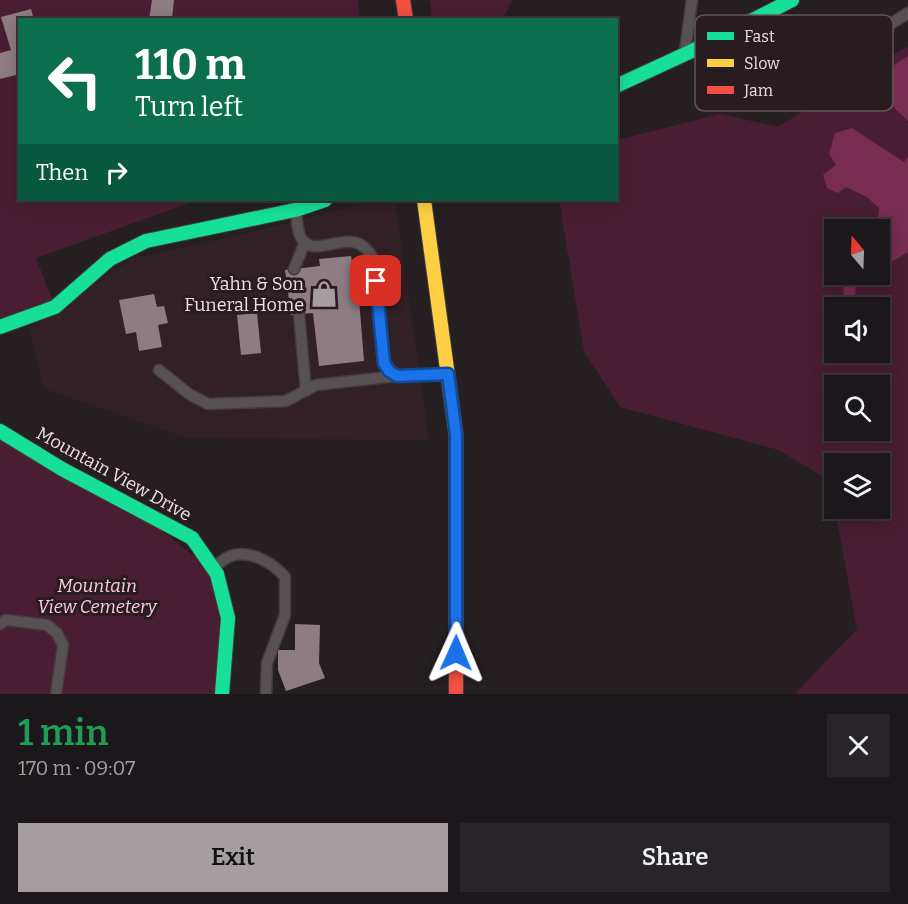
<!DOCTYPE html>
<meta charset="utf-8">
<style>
body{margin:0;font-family:Bitter,serif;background:#292427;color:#f1f3f6;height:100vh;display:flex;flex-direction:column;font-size:22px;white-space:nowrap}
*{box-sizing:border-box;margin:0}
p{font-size:20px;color:#a09fa2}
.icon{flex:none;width:33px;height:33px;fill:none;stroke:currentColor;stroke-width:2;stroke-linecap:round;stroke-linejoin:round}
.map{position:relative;height:694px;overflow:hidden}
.side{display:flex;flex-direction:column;background:#1c171a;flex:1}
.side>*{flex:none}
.guide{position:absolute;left:18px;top:18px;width:600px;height:183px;border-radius:0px;box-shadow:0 3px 15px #0003,0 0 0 2px #3a3639;background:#0b6e4f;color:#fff;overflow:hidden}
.needle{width:39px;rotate:341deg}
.tools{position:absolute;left:824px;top:219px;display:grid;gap:12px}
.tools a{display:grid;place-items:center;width:66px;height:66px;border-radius:0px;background:#1c171a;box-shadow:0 3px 15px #0003,0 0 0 2px #3a3639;font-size:30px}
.pin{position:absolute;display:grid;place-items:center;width:51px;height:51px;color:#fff;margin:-26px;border-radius:12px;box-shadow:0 3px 9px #0006}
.me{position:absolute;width:66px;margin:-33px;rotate:1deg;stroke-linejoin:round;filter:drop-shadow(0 0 4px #0008)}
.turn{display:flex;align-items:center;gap:21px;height:126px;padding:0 18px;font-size:27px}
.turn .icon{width:78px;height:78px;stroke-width:2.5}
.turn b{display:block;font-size:42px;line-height:51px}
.then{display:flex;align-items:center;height:57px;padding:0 18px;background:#0003;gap:12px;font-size:22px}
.round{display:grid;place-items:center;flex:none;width:63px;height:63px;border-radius:0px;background:#292427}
.overview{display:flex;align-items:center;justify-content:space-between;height:102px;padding:0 18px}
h1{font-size:36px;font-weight:600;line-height:45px;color:#1e9e55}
.cta{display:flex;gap:12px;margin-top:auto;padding:12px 18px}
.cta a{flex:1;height:69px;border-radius:0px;background:#a69da1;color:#111;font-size:24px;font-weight:600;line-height:69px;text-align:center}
.cta a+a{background:#292427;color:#f1f3f6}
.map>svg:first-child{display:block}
.built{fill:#312026}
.green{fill:#4a1e32;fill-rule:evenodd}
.water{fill:#772c50}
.building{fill:#8e7c83}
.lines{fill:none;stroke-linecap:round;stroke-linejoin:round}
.lane-casing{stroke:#433c3f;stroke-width:13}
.fast-casing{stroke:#433c3f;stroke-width:16}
.slow-casing{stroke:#433c3f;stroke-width:16}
.jam-casing{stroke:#433c3f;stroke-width:16}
.lane{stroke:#575153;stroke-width:10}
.fast{stroke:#16e098;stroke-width:14}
.slow{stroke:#ffcf43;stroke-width:14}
.jam{stroke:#f24e42;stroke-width:14}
.route-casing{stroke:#114b97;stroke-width:15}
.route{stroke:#1a73e8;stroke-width:10}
.labels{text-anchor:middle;stroke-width:6;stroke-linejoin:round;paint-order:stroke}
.poi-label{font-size:18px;fill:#ebe1e5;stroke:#291c21;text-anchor:end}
.street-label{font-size:18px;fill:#ebe1e5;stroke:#291c21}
.park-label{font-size:18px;font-style:italic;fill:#fdcbde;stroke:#291c21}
.key{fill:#291c21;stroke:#63575c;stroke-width:1.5}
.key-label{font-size:16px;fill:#ebe1e5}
</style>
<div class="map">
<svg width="908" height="694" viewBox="0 0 908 694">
<rect width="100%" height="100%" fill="#261f22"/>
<path class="built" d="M378 200H386L396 206 429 440 187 438 43 388 30 329 133 258 244 234Z"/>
<path class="green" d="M0 0H358L360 19 20 20V200H198L36 258 55 307 0 327Z
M430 0H513L502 19 432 20Z
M908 46V694H795L857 629 835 509 879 508V464H834V502L830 481 779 450 620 407 584 351 559 200H616L617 140 720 114 778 127ZM834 230H879V274H834ZM834 308H879V352H834ZM834 386H879V430H834Z
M0 431 130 506 217 574 222 694H0Z"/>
<path class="water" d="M908 56V121L890 104 879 85 891 67Z
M852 128 904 162 908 157V252L880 269 879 230 874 229 877 227 879 208 867 197 846 187 838 193 827 188 823 175 836 165 829 154 835 133Z
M843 275H856L855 307H844Z"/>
<path class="building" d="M152 0H174L172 20H149Z
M31 9 34 20H20V74L0 79V53L11 50 1 17Z
M351 256 354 274H357L364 361 319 366 313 313 291 315 285 270 320 266 319 259Z
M154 294 157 307 164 306 168 323 158 325 162 347 139 351 136 332 126 334 119 300Z
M257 313 261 353 241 355 237 315Z
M295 624 320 625 319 663 325 678 286 691 278 670V650H295Z"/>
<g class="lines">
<defs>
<path id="lane" d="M720 37 750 84 781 92 908 13
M685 51 692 0
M296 212C297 219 297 229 300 236 315 266 354 217 374 261L384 363 397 376 447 374
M294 269 305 242
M299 314 306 391
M159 370 189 394 208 404 286 401 316 385 397 376
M213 567C219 564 227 556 234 555 253 551 274 564 285 577V615L267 663 266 694
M0 624 6 620 47 625 57 633 63 645 56 694"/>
<path id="fast" d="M616 86 694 50 792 0
M0 327 55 307 110 259 146 241 295 210 325 200
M0 431 62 469 192 538 217 574 228 618 222 694"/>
<path id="slow" d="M424 200 456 435V474"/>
<path id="jam" d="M403 0 406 20
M456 474V694"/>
</defs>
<use href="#lane" class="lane-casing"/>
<use href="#fast" class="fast-casing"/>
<use href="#slow" class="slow-casing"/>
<use href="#jam" class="jam-casing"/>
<use href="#lane" class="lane"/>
<use href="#fast" class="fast"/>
<use href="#slow" class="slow"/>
<use href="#jam" class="jam"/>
</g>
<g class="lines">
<defs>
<path id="route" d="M376 281 384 363 389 371 397 376 448 374 456 435V653"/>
</defs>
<use href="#route" class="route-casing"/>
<use href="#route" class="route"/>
</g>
<defs>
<symbol id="shop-bare" viewBox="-9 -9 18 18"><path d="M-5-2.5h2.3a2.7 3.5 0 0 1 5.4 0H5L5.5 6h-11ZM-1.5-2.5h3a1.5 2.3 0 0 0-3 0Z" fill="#a69da1" stroke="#291c21" stroke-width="2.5" paint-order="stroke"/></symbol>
</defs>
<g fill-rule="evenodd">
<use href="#shop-bare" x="305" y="275" width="38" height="38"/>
</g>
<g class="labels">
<g class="poi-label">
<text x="304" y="290">Yahn &amp; Son<tspan x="304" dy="21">Funeral Home</tspan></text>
</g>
<g class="street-label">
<text transform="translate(114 474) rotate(29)" y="6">Mountain View Drive</text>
</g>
<g class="park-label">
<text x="97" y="592">Mountain<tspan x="97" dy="21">View Cemetery</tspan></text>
</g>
</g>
<rect x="695" y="15" width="198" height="96" rx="9" class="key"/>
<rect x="707" y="32" width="27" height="8" fill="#16e098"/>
<rect x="707" y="59" width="27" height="8" fill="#ffcf43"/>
<rect x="707" y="86" width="27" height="8" fill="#f24e42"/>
<g class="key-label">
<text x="744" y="42">Fast</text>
<text x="744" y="69">Slow</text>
<text x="744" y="96">Jam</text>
</g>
</svg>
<div class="tools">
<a><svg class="needle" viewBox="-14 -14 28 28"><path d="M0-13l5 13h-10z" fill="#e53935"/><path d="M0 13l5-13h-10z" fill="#a09fa2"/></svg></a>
<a><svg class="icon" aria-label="sound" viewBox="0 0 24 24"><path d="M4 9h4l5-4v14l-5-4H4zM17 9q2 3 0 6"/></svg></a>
<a><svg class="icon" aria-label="search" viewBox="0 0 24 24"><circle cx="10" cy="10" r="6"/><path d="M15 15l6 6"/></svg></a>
<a><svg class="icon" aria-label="layers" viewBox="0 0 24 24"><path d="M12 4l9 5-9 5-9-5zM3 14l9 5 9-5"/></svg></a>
</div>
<div class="pin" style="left:376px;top:281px;background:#d93025"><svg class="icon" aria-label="arrive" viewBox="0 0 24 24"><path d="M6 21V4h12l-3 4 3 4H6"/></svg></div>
<svg class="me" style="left:456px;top:653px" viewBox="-20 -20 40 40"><path d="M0-17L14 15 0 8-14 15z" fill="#1a73e8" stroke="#fff" stroke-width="4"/></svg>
<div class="guide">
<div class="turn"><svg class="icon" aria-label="left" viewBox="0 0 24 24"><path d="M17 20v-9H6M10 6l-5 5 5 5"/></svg><div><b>110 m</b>Turn left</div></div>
<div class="then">Then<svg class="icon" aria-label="right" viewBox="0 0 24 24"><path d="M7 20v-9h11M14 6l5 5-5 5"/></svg></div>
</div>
</div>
<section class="side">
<div class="overview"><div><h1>1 min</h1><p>170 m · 09:07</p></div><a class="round"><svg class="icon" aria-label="close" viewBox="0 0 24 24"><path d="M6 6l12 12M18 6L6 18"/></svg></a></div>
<div class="cta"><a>Exit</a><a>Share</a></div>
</section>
